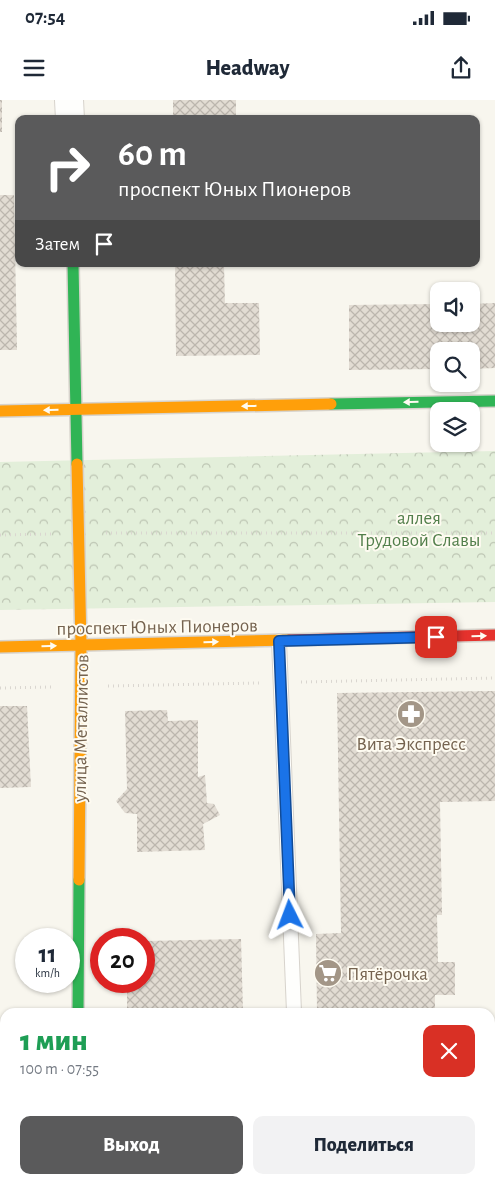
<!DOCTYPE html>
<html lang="ru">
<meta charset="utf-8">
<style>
body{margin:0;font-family:"Alegreya Sans",sans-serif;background:#f2f2f3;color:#1f2937;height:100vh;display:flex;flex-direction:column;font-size:19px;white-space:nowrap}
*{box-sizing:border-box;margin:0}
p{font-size:16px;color:#747a83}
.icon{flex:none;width:28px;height:28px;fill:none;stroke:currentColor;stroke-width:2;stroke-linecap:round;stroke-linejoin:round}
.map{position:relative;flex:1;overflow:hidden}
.drawer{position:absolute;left:0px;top:908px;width:495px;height:176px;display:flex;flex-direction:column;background:#fff;border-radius:15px 15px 0 0;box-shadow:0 1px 4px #0004}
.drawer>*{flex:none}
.guide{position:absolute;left:15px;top:15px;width:465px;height:152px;border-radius:10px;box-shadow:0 1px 4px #0004;background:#5a5a5b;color:#fff;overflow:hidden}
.tools{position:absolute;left:430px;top:182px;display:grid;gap:10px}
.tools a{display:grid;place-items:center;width:50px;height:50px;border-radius:10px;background:#fff;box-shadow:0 1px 4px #0004;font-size:25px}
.speed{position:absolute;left:15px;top:828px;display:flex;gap:10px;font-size:25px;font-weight:700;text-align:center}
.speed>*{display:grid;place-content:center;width:65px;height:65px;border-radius:50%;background:#fff;box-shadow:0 1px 4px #0004;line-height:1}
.speed small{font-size:12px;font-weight:400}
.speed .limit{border:8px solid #d22;background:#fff;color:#111}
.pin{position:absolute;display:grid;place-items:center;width:42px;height:42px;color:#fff;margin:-21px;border-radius:10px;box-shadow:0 2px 8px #0006}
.me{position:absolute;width:55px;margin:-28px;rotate:357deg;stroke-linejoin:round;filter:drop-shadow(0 0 4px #0008)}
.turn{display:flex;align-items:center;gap:18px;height:105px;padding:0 20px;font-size:22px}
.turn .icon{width:65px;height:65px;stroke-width:2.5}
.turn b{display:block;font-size:35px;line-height:42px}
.then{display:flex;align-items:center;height:48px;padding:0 20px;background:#0003;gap:10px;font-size:19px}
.round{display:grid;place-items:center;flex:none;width:52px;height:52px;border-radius:10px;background:#f2f2f3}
.headline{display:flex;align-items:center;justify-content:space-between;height:85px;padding:0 20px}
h1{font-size:30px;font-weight:800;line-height:38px;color:#1e9e55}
.cta{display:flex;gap:10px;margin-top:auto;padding:10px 20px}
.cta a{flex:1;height:58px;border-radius:10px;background:#5a5a5b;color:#fff;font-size:20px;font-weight:800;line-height:58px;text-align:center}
.cta a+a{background:#f2f2f3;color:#1f2937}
.status{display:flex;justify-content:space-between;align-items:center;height:35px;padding:0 25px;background:#fff;direction:ltr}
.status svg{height:14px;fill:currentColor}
header{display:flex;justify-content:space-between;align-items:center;height:65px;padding:0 20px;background:#fff;font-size:22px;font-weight:800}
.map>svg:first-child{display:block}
.park{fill:url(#park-crowns)}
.building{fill:url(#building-cross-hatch)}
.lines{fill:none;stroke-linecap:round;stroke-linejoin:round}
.lane-casing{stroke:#d7d3cc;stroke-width:16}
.street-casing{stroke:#d7d3cc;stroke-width:30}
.fast-casing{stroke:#d7d3cc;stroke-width:14}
.slow-casing{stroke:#d7d3cc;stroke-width:14}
.jam-casing{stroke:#d7d3cc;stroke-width:14}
.path{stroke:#dad6d0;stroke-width:3;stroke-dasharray:1 4;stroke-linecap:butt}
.lane{stroke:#fefefc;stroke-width:14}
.street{stroke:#fefefc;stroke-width:28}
.fast{stroke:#30b455;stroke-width:11}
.slow{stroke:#ff9f0a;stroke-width:11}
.jam{stroke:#e5322d;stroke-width:11}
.oneway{fill:#fefbf1}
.route-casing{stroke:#114b97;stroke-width:12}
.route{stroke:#1a73e8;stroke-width:9}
.labels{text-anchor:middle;stroke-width:4;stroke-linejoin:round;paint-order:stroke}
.park-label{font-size:19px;fill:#527f4b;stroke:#fefbf1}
.street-label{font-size:19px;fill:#75634f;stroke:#fefbf1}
.poi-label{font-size:19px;fill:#75634f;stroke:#fefbf1}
</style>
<div class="status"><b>07:54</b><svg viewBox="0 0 49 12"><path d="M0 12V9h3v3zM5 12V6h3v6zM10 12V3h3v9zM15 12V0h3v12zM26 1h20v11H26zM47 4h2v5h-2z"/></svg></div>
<header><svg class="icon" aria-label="menu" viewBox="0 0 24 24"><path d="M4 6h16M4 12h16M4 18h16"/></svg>Headway<svg class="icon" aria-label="share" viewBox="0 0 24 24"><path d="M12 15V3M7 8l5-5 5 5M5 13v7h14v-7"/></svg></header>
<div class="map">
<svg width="495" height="1083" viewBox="0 0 495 1083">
<defs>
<pattern id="park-crowns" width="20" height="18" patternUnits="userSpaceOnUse" patternTransform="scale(1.25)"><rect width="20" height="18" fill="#e3efda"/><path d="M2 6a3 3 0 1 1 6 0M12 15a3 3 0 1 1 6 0" fill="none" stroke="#bdc5b3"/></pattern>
<pattern id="building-cross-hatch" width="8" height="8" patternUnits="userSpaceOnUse" patternTransform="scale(1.25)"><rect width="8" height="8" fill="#e2dcd3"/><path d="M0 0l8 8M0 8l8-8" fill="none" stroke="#bcb6ae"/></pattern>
</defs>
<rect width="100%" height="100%" fill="#f8f6ee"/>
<path class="park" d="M495 351V502L0 510V362Z"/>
<path class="building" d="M0 0H2V32H0Z
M173 0H236V19H173Z
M0 95H14L17 250H0Z
M175 164H224L225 203H259L260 255 176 256Z
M495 203V268L471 269V251H439V269L349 270V205L439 204V224H471V204Z
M495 591V701L440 702 442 815H437L438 862H455V895H435V908H404V912H317L316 834 341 833 337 593Z
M0 606H27L31 687 0 688Z
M167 610 168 621 198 620V677L205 675 207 703 214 704 220 715 203 724 205 750 137 752V714L125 713 116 701 127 689 125 611Z
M241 839 243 912H127V881H144V841Z
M166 1079H230V1083H166Z"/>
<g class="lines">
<defs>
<path id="lane" d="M279 541 294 912
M436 1079V1083"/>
<path id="street" d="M69 0 70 19
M117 1079V1083"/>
<path id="fast" d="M73 164 77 364
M331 304 495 301
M78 912 79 780"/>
<path id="slow" d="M0 311 331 304
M77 364 81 545 79 780
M0 547 289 540"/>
<path id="jam" d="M289 540 495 535"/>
</defs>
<use href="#lane" class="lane-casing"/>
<use href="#street" class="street-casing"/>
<use href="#fast" class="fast-casing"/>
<use href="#slow" class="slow-casing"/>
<use href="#jam" class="jam-casing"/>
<path class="path" d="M106 433H495
M0 435 52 434
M301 582 495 578
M108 586 259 583
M0 588 52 587"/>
<use href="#lane" class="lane"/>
<use href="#street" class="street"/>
<use href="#fast" class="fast"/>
<use href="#slow" class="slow"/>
<use href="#jam" class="jam"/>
</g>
<defs><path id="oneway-solid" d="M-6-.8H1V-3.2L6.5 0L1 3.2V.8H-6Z" transform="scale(1.25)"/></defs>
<g class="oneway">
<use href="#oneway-solid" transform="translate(411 302) rotate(179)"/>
<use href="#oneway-solid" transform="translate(249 306) rotate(179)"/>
<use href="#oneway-solid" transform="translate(51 310) rotate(179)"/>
<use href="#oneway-solid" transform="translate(479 536) rotate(-1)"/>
<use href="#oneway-solid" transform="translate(211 542) rotate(-1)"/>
<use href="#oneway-solid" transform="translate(49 546) rotate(-1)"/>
</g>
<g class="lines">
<defs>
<path id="route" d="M290 815 279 541 436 537"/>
</defs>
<use href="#route" class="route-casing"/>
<use href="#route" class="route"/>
</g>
<defs>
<symbol id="pharmacy-disc" viewBox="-11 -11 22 22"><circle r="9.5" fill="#a39687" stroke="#fefbf1"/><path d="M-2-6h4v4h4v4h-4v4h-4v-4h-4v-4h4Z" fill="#fff"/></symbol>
<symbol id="supermarket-disc" viewBox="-11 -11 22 22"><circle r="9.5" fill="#a39687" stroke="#fefbf1"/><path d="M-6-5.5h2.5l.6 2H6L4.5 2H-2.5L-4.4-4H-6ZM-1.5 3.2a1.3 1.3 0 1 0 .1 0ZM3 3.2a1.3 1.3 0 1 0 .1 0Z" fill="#fff"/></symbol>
</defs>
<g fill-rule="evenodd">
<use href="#pharmacy-disc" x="395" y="598" width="32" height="32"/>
<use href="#supermarket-disc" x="312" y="857" width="32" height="32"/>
</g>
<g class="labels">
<g class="park-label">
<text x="419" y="424">аллея<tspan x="419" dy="22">Трудовой Славы</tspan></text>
</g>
<g class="street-label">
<text transform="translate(157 526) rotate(-1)" y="7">проспект Юных Пионеров</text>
<text transform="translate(80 628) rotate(-89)" y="7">улица Металлистов</text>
</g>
<g class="poi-label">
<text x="411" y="650">Вита Экспресс</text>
<text x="347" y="880" text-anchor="start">Пятёрочка</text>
</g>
</g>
</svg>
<div class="tools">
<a><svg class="icon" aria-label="sound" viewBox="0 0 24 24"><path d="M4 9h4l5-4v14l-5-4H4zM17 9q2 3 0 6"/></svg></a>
<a><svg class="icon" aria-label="search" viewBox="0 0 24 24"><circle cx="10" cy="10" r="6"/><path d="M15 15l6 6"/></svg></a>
<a><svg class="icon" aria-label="layers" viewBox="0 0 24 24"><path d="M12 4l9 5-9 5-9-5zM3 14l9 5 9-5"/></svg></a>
</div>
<div class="speed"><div>11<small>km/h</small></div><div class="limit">20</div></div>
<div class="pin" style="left:436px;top:537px;background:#d93025"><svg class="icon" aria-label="arrive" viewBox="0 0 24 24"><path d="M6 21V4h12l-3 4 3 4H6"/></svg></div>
<svg class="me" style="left:290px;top:815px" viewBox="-20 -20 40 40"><path d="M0-17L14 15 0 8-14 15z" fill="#1a73e8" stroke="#fff" stroke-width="4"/></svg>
<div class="guide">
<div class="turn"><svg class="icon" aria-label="right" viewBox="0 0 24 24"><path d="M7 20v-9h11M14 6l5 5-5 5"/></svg><div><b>60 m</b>проспект Юных Пионеров</div></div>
<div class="then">Затем<svg class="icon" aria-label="arrive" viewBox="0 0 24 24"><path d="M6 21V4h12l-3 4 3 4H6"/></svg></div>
</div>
<section class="drawer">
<div class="headline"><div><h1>1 мин</h1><p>100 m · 07:55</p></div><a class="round" style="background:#d93025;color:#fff"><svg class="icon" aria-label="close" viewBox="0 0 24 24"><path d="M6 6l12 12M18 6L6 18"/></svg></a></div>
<div class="cta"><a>Выход</a><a>Поделиться</a></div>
</section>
</div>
